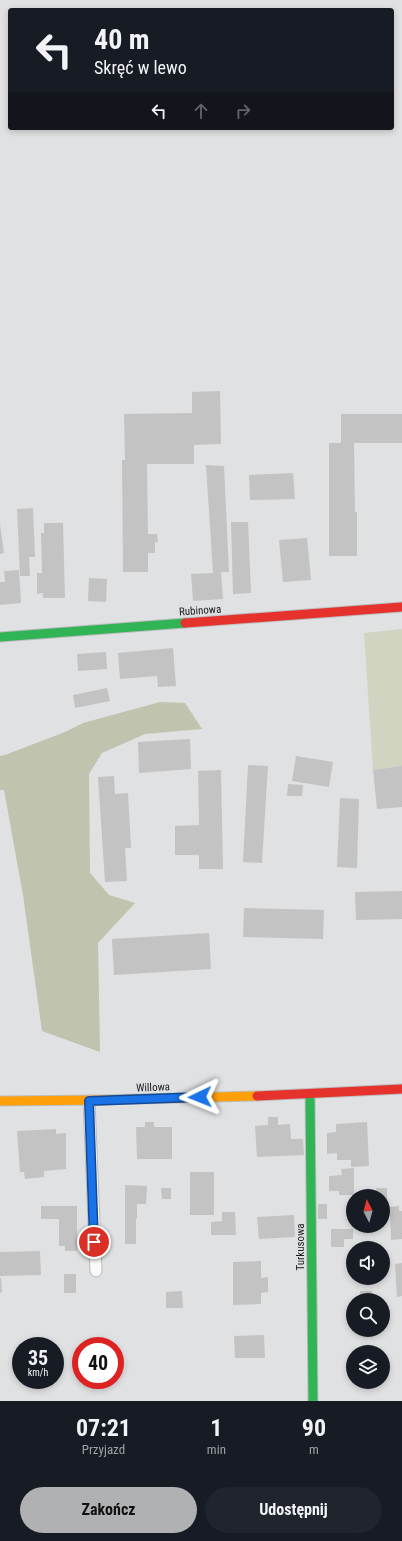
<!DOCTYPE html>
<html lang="pl">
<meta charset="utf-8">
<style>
body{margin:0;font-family:"Roboto Condensed",sans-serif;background:#20242c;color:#f1f3f6;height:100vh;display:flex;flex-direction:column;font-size:15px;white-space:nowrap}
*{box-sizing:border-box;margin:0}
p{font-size:13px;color:#9ea1a6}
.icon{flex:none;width:22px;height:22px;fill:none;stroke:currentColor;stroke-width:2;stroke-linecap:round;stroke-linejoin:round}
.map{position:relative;height:1401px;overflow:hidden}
.panel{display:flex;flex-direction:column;background:#171b24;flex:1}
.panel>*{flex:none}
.banner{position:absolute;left:8px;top:8px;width:386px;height:122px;border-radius:4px;box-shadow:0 2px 6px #0003;background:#171b24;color:#f1f3f6;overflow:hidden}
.needle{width:26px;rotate:354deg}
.buttons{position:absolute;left:346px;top:1189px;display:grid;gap:8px}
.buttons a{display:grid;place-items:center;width:44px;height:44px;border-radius:50%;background:#171b24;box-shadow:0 2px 6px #0003;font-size:20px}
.speed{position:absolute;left:12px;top:1337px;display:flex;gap:8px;font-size:20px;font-weight:700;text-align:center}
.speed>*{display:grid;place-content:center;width:52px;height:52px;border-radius:50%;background:#171b24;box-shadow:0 2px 6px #0003;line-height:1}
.speed small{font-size:10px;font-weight:400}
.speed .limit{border:6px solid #d22;background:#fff;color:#111}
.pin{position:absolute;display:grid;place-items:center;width:34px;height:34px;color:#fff;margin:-17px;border:2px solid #fff;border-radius:50%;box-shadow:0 1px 4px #0007}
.me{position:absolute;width:44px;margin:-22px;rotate:268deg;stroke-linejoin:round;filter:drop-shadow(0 0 3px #0008)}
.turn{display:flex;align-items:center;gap:14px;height:84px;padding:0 20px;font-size:18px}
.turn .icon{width:52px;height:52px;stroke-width:2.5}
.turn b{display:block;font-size:28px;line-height:34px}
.lanes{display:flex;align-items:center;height:38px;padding:0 20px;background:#0003;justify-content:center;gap:20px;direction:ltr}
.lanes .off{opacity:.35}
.eta{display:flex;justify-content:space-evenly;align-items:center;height:68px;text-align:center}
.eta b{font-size:24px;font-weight:700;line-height:28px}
.cta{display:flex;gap:8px;margin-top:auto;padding:8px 20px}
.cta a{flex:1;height:46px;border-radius:24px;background:#b0b1b3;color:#111;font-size:16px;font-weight:700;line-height:46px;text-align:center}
.cta a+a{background:#20242c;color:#f1f3f6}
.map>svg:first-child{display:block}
.green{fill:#d1d4c1}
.forest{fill:#c0c3ad}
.building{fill:#c3c3c4}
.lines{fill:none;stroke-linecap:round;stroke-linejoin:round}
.lane-casing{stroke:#bcbdbe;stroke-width:13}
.fast-casing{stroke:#bcbdbe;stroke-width:11}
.slow-casing{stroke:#bcbdbe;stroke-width:11}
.jam-casing{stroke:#bcbdbe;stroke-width:11}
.lane{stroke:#fafafb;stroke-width:11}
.fast{stroke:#30b455;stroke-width:9}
.slow{stroke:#ff9f0a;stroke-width:9}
.jam{stroke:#e5322d;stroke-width:9}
.route-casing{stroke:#114b97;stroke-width:10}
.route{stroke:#1a73e8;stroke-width:7}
.labels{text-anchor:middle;stroke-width:3;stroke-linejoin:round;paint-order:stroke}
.street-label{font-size:11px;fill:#1b1b1c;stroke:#dfe0e3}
</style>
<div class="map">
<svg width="402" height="1401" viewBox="0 0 402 1401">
<rect width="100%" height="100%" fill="#e0e1e2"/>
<path class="green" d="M402 629V766L373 770 364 633Z"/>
<path class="forest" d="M160 702 185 703 202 729 145 734 102 753 89 774 90 873 109 895 135 903 98 943 100 1052 42 1031 23 895 4 790H0V756L5 755 65 732 83 723Z"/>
<path class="building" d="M220 391 221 444 194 445V464H147L148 534H157L158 542H155V553H148V572H123L122 460H125L124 414 192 413V392Z
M341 414H402V443H354L355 512H357V556H329V443H341Z
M206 465 224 466 229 572H221L223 599 193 601 191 574 213 573Z
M293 473 295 499 250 500 249 475Z
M33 508 35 557H29L30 576H20L17 509Z
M231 522H248L251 593 233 594Z
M44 523H63L65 598H43V593L37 594V573H42L41 533H44Z
M0 524 4 553 0 554Z
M307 538 311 580 283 582 279 540Z
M19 570 21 603 0 605V582H5L4 571Z
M89 578 107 579 106 602 88 601Z
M173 648 176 686 158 687 157 676 120 679 118 653Z
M106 652 107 669 78 671 77 654Z
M107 688 110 701 75 708 73 695Z
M190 739 191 769 139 773 138 742Z
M296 756 333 762 329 787 292 781Z
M248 765 268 766 262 863 243 862Z
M402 766V807L377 809 373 770Z
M221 770 223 869H199V855H175V826L199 825 198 771Z
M114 776 115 794 128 793 131 848H125L127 881 105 882 98 777Z
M288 784 303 785 302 796H287Z
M340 798 359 799 357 868 337 867Z
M402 891V919L356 920 355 892Z
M244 908 324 910 323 939 243 937Z
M209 933 211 969 114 975 112 939Z
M268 1117H278V1125L290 1124 291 1139H303L304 1155 257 1157 255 1126 268 1125Z
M145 1122H154V1127H172V1159H137L136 1127H145Z
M367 1122 369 1166 351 1167V1160H337V1153L327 1154V1133L336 1132V1124Z
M56 1129V1134L66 1133V1169L44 1171V1177L25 1179 24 1172H20L17 1131Z
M354 1168V1195H339V1191H329V1176L342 1175 341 1169Z
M190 1172H214V1215H190Z
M125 1185 147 1186 146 1204H137V1219H136V1244H125Z
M161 1188H171V1199H162Z
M376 1188H387V1212H383V1196H377Z
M318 1204H327V1219H318Z
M41 1206H77V1251H65V1246H59V1219H41Z
M399 1206V1211H402V1239L391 1240 390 1207Z
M222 1212H235L236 1235H211V1222L222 1221Z
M294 1215 295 1237 259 1239 257 1217Z
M331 1229H353V1239H344V1247H331Z
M40 1251 41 1275 0 1276V1252Z
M261 1261V1278L268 1277V1292L261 1293V1304L233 1305V1262Z
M402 1263V1296L397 1297 395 1264Z
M64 1274H76V1293H64Z
M0 1278H1L2 1292 0 1293Z
M182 1291 183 1308H166V1292Z
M360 1291H372V1298H360Z
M264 1335 265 1358H235L234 1336Z"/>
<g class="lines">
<defs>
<path id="lane" d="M89 1101 96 1271"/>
<path id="fast" d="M0 637 185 623
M310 1094 313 1401"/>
<path id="slow" d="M0 1101 100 1100 257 1096"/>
<path id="jam" d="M185 623 402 607
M257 1096 402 1089"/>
</defs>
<use href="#lane" class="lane-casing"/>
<use href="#fast" class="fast-casing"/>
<use href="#slow" class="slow-casing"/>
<use href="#jam" class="jam-casing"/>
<use href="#lane" class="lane"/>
<use href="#fast" class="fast"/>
<use href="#slow" class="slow"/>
<use href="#jam" class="jam"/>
</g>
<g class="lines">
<defs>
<path id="route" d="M94 1242 89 1101 200 1097"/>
</defs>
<use href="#route" class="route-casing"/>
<use href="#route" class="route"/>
</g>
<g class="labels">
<g class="street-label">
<text transform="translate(200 610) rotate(-4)" y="4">Rubinowa</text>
<text transform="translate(153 1087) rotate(-2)" y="4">Willowa</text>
<text transform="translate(300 1247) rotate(-90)" y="4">Turkusowa</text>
</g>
</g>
</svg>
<div class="buttons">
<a><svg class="needle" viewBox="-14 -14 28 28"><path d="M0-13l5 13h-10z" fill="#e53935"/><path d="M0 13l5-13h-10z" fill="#9ea1a6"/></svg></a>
<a><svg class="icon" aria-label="sound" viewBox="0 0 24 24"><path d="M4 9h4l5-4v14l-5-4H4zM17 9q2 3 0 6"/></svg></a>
<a><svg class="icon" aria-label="search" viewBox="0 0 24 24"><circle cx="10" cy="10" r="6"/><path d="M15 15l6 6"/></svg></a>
<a><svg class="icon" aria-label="layers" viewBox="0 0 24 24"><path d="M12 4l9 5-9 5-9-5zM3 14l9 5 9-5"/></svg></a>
</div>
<div class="speed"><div>35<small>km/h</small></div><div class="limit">40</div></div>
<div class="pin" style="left:94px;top:1242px;background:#d93025"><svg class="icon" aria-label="arrive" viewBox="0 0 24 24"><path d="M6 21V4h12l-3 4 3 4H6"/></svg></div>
<svg class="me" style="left:200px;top:1097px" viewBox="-20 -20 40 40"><path d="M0-17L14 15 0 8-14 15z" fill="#1a73e8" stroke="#fff" stroke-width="4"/></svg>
<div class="banner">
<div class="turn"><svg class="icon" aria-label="left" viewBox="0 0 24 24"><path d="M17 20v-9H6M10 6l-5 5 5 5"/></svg><div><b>40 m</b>Skręć w lewo</div></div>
<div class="lanes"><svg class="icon" aria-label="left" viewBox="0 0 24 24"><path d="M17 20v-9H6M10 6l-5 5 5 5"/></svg><svg class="icon off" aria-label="ahead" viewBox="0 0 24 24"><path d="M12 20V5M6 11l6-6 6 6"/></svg><svg class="icon off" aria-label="right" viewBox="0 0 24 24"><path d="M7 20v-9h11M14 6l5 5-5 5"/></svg></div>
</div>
</div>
<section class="panel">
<div class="eta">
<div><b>07:21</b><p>Przyjazd</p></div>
<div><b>1</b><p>min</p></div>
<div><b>90</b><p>m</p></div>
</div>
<div class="cta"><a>Zakończ</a><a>Udostępnij</a></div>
</section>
